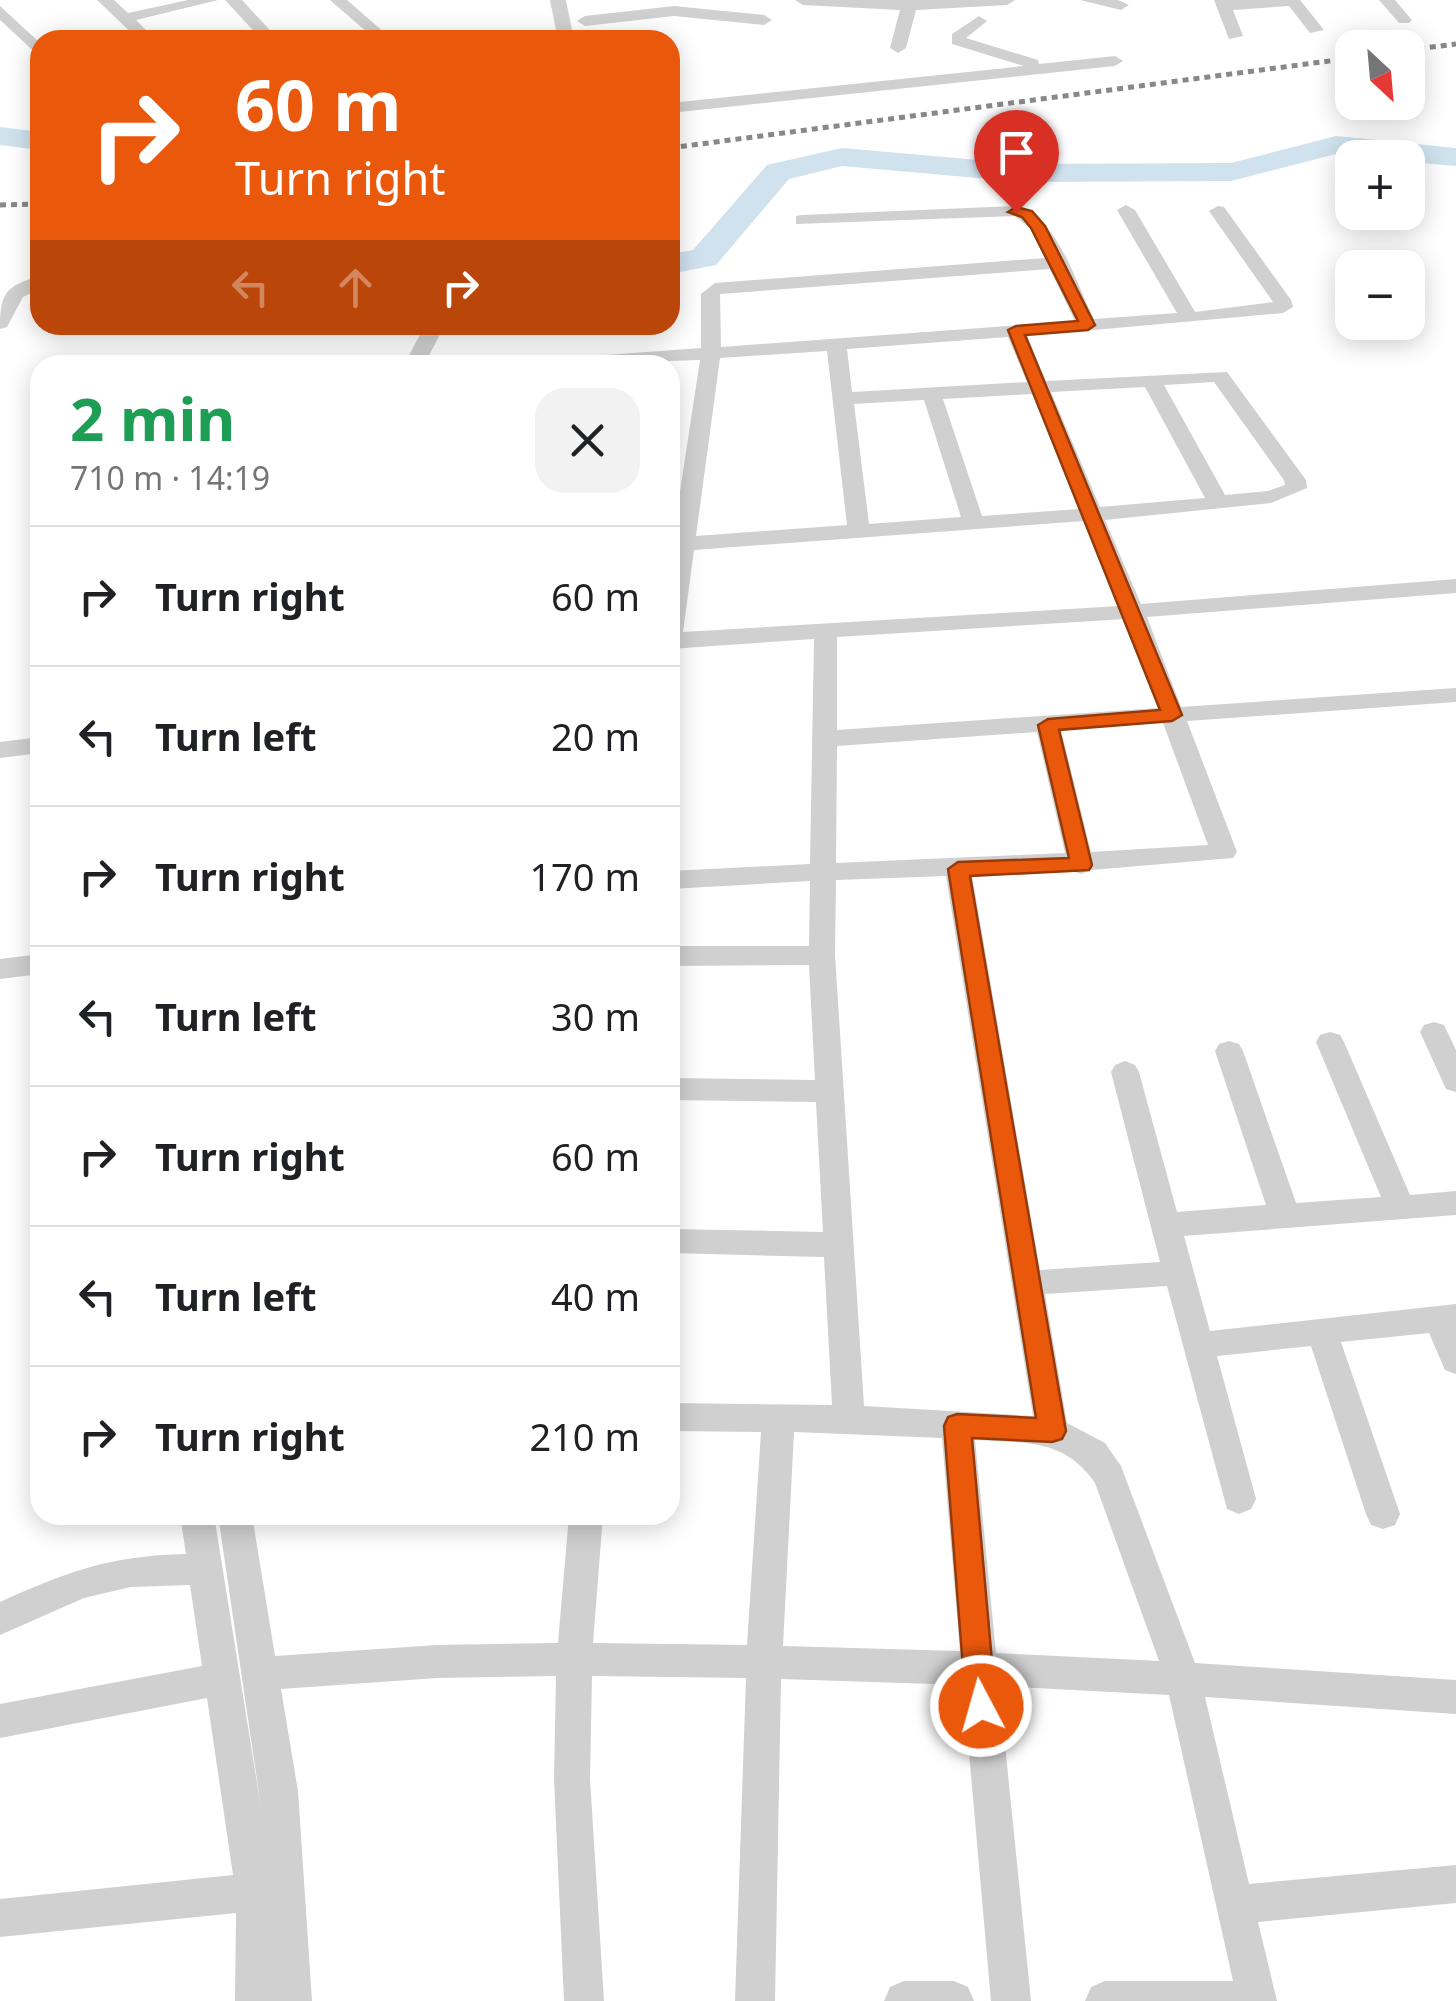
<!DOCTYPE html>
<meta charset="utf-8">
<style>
body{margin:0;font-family:"Noto Sans",sans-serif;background:#f2f2f2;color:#202124;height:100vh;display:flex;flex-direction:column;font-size:38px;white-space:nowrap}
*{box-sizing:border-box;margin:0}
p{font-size:32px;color:#757577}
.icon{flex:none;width:55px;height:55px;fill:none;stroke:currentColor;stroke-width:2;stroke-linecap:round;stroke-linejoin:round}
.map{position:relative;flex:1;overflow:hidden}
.panel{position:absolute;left:30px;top:355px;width:650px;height:1170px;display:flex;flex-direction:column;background:#fff;border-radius:30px;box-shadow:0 5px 25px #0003}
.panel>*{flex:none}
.top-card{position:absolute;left:30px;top:30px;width:650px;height:305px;border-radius:30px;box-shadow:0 5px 25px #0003;background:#ea580c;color:#fff;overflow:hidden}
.needle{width:65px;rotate:154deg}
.buttons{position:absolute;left:1335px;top:30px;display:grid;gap:20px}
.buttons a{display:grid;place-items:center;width:90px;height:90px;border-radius:20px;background:#fff;box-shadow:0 5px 25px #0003;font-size:50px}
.pin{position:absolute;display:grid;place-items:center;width:85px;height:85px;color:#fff;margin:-102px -42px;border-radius:50% 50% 50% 0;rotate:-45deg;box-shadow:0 0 10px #0007}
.pin .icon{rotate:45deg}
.me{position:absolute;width:110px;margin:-55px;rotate:354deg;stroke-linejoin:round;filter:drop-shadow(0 0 8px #0008)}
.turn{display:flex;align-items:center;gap:35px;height:210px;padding:0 40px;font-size:45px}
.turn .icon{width:130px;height:130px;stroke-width:2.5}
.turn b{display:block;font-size:70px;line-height:85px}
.lanes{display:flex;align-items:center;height:95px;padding:0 40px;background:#0003;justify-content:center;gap:50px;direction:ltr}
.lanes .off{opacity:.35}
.round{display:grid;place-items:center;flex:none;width:105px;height:105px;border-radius:30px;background:#f2f2f2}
.summary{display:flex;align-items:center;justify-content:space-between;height:170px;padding:0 40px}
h1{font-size:60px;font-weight:700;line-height:75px;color:#1e9e55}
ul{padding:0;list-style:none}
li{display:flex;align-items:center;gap:30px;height:140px;padding:0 40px;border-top:2px solid #e0e0e0}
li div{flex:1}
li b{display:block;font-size:38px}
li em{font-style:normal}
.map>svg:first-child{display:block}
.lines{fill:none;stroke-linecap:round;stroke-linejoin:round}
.river{fill:#cfe2ee;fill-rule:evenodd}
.minor{fill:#d0d0d0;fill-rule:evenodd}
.rail{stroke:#888;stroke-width:5;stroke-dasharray:6 5;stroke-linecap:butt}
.route{fill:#ea580c;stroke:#983908;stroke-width:2.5}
</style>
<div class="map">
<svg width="1456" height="2001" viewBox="0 0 1456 2001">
<rect width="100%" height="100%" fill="#fff"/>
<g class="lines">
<path class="river" d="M0 127 40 132V150L0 145Z
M1336 136 1456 148V166L1408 162V158L1336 154 1231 181 1025 182 842 166 789 179 716 265 670 274V254L693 250 767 165 842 148 1025 164 1231 163Z"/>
<path class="minor" d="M97 0H114L128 13 188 0H218L136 20 156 40H139Z
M225 0H242L279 40H262Z
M330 0H347L393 40H376Z
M550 0H566L574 40H558Z
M795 0H1015L1007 5 916 10 906 48 898 53 890 48 900 10 803 5Z
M1080 0H1118L1129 5 1121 10Z
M1214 0H1300L1324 30 1310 33 1289 6 1233 10 1243 36 1229 39Z
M1379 0H1395L1412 20 1409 23H1399Z
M0 6 40 43V57L0 20Z
M674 6 764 15 772 20 764 25 674 16 585 26 577 21 585 16Z
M979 16 987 21 966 38 1038 60 1039 64 1115 56 1123 61 1115 66 670 113V103L1024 66 952 44V34Z
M1126 205 1135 210 1195 312 1273 302 1209 211 1218 206 1224 207 1291 300 1293 307 1283 313 1027 336 1046 381 1227 372 1306 480 1307 488 1271 503 1105 520 1141 604 1456 579V593L1147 617 1181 707 1456 688V702L1187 721 1237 852 1233 858 1091 870 1081 874 1072 871 972 875 1040 1270 1160 1262 1111 1072 1115 1065 1125 1061 1135 1065 1139 1072 1177 1212 1266 1205 1215 1051 1219 1044 1229 1041 1239 1044 1243 1051 1296 1203 1381 1197 1316 1042 1320 1035 1330 1032 1340 1035 1344 1042 1410 1195 1456 1191V1215L1184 1236 1210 1331 1456 1304V1374L1445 1370 1429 1333 1341 1342 1400 1514 1395 1525 1383 1529 1371 1525 1366 1514 1311 1346 1217 1356 1256 1499 1251 1509 1239 1514 1227 1509 1167 1286 1045 1294 1067 1423 1105 1443 1121 1466 1195 1663 1456 1680V1714L1205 1697 1249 1884 1456 1865V1903L1258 1922 1277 2001H1085L1091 1987 1105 1981H1233L1169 1695 999 1686 1031 2001H991L963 1685 781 1679 775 2001H735L746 1678 592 1676 590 1779 604 2001H564L554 1779 556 1676 437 1678 281 1689 298 1791 312 2001H235L236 1913 0 1937V1899L233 1875 207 1698 0 1738V1704L202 1666 190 1585 131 1587 84 1598 0 1635V1602C69 1571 109 1556 186 1554L180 1515H214L262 1814 218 1515H252L275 1656 437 1645 558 1643 569 1515H603L593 1643 747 1645 761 1432 670 1431V1403L832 1405 824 1257 670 1253V1229L823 1232 816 1102 670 1100V1078L815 1080 809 965 670 966V946H809L810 881 670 889V871L810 864 814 639 670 649 672 544 700 360 542 365 552 359 701 348V294L715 283 1045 258 1030 228 1015 216 796 224V216L802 215 1015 206C1058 216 1075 282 1094 319L1177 313 1117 210ZM1050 269 1075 321 721 347 720 294ZM1008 337 1027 382 852 392 847 349ZM827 351 847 525 696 536 720 358ZM1214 382 1284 480 1285 485 1268 491 1225 495 1164 385ZM1145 387 1205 498 1100 507 1051 392ZM1032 394 1079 509 982 516 943 399ZM924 400 961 517 869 524 854 404ZM1084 521 1119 606 683 632 694 550ZM1125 619 1158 708 837 730V637ZM1163 723 1208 845 1091 852 1061 730ZM1037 732 1065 853 836 863 837 746ZM946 876 1033 1416 864 1406 835 955 836 880ZM794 1432 942 1438 960 1651 783 1646ZM975 1440C1024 1443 1064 1438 1095 1483L1159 1661 996 1653Z
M40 276V289L23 297 7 327 0 329C0 293 5 286 40 276Z
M425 325H445L424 365H404Z
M40 737V753L0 758V742Z
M40 954V974L0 979V959Z
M1434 1022 1444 1025 1456 1050V1092L1446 1089 1420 1032 1424 1025Z
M904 1981H954L968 1987 974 2001H884L890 1987Z"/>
<path class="rail" d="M1408 50 1456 44
M670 148 1352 58
M0 205 40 204"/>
</g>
<path class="route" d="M1016 207 1032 211 1045 226 1095 325 1088 330 1025 335 1182 715 1172 721 1059 730 1092 865 1089 870 970 876 1066 1431 1062 1439 1052 1442 972 1438 996 1706 992 1716 981 1720 971 1716 966 1706 944 1426 948 1417 957 1414 1036 1418 948 869 958 862 1069 858 1038 725 1048 719 1160 710 1008 330 1016 326 1078 321 1031 228 1022 217 1008 212Z"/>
</svg>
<div class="buttons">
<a><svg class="needle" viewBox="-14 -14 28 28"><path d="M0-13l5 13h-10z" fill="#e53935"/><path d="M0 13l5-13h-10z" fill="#757577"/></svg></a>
<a>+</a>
<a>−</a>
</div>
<div class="pin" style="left:1016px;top:212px;background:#d93025"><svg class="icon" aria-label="arrive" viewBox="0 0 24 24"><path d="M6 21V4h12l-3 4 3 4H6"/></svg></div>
<svg class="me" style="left:981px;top:1706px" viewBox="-20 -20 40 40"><circle r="17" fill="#ea580c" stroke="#fff" stroke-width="3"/><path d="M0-11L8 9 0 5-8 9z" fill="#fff"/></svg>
<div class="top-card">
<div class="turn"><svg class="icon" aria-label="right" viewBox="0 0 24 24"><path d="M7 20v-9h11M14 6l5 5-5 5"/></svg><div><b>60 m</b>Turn right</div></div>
<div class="lanes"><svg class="icon off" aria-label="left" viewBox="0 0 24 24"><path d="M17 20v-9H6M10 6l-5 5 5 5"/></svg><svg class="icon off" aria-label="ahead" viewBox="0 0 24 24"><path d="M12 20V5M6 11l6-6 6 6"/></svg><svg class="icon" aria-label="right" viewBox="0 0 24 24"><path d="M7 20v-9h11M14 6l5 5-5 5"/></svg></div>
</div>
<section class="panel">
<div class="summary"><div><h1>2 min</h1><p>710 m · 14:19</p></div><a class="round"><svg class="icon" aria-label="close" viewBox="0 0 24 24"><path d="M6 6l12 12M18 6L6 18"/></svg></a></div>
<ul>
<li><svg class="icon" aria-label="right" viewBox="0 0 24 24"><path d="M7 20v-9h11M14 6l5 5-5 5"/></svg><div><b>Turn right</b></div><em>60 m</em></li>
<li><svg class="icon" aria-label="left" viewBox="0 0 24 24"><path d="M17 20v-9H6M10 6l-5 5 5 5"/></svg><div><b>Turn left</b></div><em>20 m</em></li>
<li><svg class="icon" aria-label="right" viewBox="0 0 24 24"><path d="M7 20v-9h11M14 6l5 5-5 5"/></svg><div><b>Turn right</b></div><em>170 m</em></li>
<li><svg class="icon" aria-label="left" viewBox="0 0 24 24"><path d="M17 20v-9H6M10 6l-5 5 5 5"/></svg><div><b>Turn left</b></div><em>30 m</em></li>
<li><svg class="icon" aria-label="right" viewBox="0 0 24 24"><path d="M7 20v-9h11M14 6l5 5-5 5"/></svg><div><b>Turn right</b></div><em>60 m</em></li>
<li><svg class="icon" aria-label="left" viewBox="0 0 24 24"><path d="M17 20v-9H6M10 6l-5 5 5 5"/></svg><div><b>Turn left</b></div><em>40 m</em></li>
<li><svg class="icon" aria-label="right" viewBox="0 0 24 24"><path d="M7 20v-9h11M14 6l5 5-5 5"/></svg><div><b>Turn right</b></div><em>210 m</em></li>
</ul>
</section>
</div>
